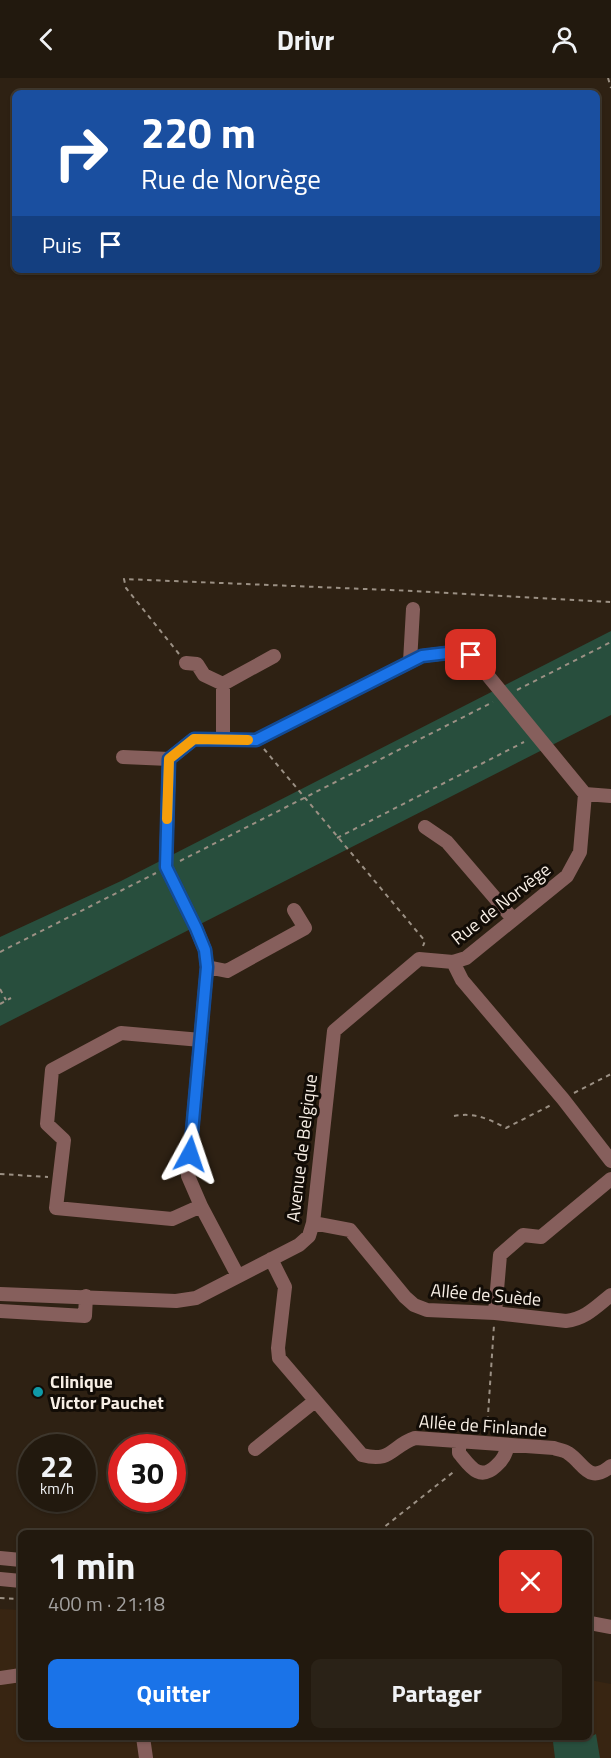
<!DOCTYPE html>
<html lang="fr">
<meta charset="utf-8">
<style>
body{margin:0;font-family:"Titillium Web",sans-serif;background:#2a2217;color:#f1f3f6;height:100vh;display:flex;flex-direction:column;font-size:22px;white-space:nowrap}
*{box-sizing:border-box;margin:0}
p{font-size:20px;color:#a2a09e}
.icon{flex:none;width:33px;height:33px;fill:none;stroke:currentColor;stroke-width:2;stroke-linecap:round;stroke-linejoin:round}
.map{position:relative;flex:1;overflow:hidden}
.panel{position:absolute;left:18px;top:1452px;width:574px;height:210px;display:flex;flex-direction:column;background:#22190e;border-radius:9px;box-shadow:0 2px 4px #0004,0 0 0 2px #3f382e}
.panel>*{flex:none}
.guide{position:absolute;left:12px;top:12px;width:588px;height:183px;border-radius:9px;box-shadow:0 2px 4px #0004,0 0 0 2px #3f382e;background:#1a4fa0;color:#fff;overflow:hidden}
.speed{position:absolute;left:18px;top:1356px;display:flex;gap:12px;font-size:30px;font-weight:700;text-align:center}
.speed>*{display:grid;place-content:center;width:78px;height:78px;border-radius:50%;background:#22190e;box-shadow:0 2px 4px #0004,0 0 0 2px #3f382e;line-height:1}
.speed small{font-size:15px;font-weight:400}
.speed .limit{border:9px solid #d22;background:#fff;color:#111}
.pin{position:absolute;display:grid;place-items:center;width:51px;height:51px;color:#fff;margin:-26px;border-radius:12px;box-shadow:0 3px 9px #0006}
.me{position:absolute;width:66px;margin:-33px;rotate:5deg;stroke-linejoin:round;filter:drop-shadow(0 0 4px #0008)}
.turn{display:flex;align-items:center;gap:21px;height:126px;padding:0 30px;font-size:27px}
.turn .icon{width:78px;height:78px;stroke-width:2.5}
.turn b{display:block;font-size:42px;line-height:51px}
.then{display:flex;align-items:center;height:57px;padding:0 30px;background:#0003;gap:12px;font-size:22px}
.round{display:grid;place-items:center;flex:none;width:63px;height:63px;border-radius:9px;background:#2a2217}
.headline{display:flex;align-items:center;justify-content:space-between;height:102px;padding:0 30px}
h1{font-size:36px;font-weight:700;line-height:45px}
.button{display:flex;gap:12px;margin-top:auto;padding:12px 30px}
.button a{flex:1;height:69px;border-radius:9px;background:#1a73e8;color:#fff;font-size:24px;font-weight:700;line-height:69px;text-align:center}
.button a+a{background:#2a2217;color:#f1f3f6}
header{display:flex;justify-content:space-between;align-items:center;height:78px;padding:0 30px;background:#22190e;font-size:27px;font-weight:700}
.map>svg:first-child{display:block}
.built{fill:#382512}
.green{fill:#284e3d}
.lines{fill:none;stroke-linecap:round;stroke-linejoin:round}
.path{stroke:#9b9084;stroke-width:2;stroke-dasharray:4.5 4.5;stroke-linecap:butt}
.minor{stroke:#865f5c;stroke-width:14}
.route-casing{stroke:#114b97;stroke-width:15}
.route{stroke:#1a73e8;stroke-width:10}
.slow{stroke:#f59e0b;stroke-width:10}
.culture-dot{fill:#0f9aa8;stroke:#120c06;stroke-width:2}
.labels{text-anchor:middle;stroke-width:6;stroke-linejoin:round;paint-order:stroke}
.street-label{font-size:18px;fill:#f8efe6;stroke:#120c06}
.poi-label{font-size:18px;font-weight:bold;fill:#f8efe6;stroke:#120c06;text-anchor:start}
</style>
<header><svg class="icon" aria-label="back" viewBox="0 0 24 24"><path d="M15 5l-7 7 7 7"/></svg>Drivr<svg class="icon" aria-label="person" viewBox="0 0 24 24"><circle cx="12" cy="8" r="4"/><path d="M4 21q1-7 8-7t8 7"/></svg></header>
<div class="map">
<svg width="611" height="1680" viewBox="0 0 611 1680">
<rect width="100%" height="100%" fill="#2e2113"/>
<path class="built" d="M0 1531 21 1532V1659H590V1602L611 1606V1680H0Z"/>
<path class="green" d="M611 553V637L0 948V859L121 803Z
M596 1656 600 1680H555L553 1664 590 1659Z"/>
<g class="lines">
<path class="path" d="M608 0 611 10
M179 576 126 510 124 501 414 513 611 524
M517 612 611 564
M264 671 425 863 423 868
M337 760 524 664
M180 783 493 624
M0 874 156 795
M0 911 6 922
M0 926 11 920
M574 1015 611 996
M454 1038C474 1034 489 1041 506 1050L553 1026
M0 1096 48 1099
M487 1352 494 1247
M380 1455 383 1450 456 1392
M0 1520 21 1521"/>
<path class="minor" d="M410 584 413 531
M186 585 197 586 204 597 223 606 274 578
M223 661V606
M123 679 169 681
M585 716 611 718
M425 749 447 764 513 841
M207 889 227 893 305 850 294 832
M201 1128 172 1141 56 1130 64 1062 47 1046 52 992 121 955 201 962
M313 1145 350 1152 405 1219 414 1227 427 1232 495 1235 566 1243C585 1241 596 1229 611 1217
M271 1181 285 1209 278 1270 279 1280 362 1377C392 1385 391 1368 415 1360L554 1370C558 1372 564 1372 568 1375 584 1385 588 1407 611 1388
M238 1198 201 1128 188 1098 207 889 205 872 196 850 166 789 169 681 194 661 256 662 422 578 447 575 471 577 585 716 580 774 567 798 466 880 453 884
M0 1216 176 1223 196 1220 299 1167 309 1158 313 1145 334 953 419 881 453 884 462 902 563 1021 611 1083
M0 1233 85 1238 86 1218
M495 1235 500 1177 523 1157 541 1159 611 1101
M459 1364V1375C470 1388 479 1404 496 1388 503 1382 505 1377 508 1368
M255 1371 315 1323
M0 1480 21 1482
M0 1501 21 1503
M590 1545 611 1549
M0 1600 21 1597
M143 1659 146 1680"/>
</g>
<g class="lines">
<defs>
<path id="route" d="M190 1076 207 889 205 872 196 850 166 789 169 681 194 661 256 662 422 578 447 575 471 577"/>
</defs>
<use href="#route" class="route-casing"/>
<use href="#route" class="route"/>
<path class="slow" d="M167 741 169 681 194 661 248 662"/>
</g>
<circle class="culture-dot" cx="38" cy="1314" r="6"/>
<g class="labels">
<g class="street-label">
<text transform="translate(501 826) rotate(-38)" y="6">Rue de Norvège</text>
<text transform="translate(302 1070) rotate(-83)" y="6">Avenue de Belgique</text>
<text transform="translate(486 1217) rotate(5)" y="6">Allée de Suède</text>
<text transform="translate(483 1348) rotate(4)" y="6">Allée de Finlande</text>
</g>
<g class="poi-label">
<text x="50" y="1310">Clinique<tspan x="50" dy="21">Victor Pauchet</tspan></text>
</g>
</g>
</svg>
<div class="speed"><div>22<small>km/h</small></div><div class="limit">30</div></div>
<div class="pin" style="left:471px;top:577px;background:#d93025"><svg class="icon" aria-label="arrive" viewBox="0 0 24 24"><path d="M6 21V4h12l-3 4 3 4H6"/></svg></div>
<svg class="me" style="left:190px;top:1076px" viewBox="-20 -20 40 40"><path d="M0-17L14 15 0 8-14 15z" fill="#1a73e8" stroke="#fff" stroke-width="4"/></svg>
<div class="guide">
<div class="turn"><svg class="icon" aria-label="right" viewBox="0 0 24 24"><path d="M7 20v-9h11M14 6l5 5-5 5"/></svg><div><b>220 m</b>Rue de Norvège</div></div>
<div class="then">Puis<svg class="icon" aria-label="arrive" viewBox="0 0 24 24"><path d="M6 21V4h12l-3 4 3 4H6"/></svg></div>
</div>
<section class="panel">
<div class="headline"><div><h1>1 min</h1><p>400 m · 21:18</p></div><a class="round" style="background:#d93025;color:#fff"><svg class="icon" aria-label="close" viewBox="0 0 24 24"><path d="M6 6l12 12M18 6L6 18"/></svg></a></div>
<div class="button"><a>Quitter</a><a>Partager</a></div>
</section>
</div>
